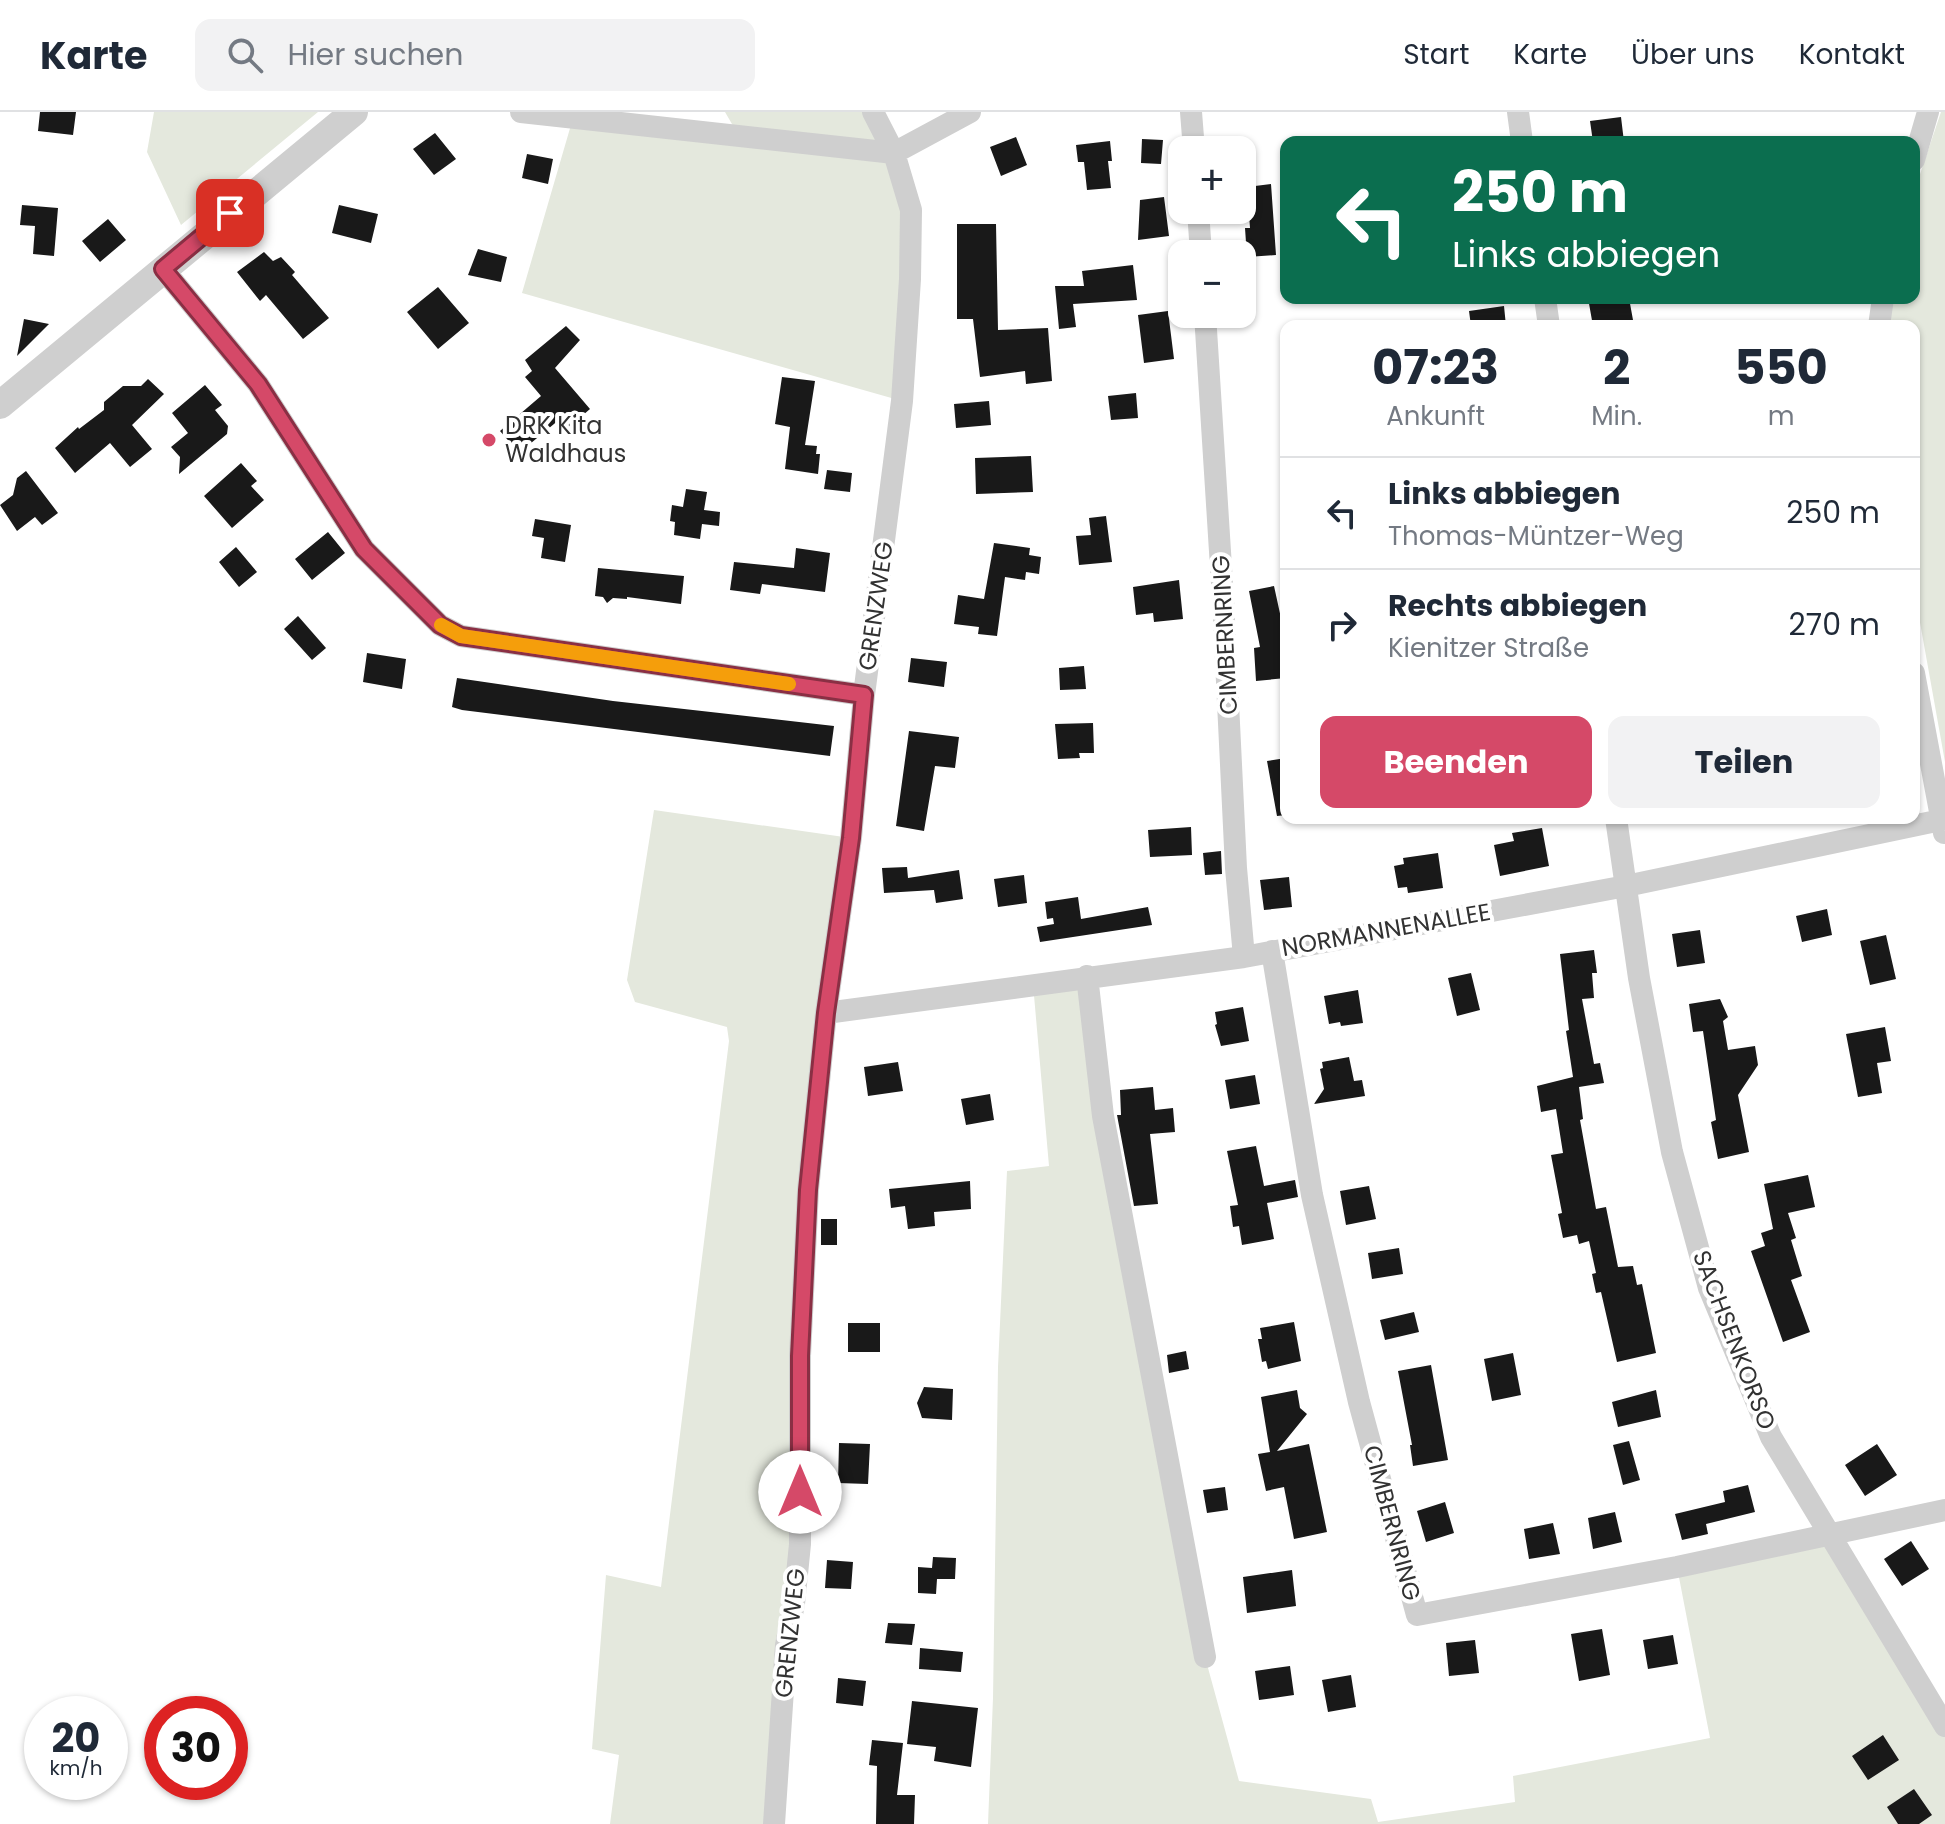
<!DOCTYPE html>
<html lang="de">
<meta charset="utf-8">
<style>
body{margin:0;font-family:Poppins,sans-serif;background:#f2f2f3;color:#1f2937;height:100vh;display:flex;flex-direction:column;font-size:30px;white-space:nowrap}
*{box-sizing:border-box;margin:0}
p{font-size:26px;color:#747a83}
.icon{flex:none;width:44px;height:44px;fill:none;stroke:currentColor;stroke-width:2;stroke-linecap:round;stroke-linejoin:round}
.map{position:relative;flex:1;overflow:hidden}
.panel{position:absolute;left:1280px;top:208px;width:640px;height:504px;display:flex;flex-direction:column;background:#fff;border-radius:16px;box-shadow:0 2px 6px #0004}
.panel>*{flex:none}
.banner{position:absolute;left:1280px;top:24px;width:640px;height:168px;border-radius:16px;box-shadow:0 2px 6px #0004;background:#0b6e4f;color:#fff;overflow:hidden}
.fabs{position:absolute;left:1168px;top:24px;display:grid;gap:16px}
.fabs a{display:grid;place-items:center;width:88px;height:88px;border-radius:16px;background:#fff;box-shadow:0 2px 6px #0004;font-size:40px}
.speed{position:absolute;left:24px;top:1584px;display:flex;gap:16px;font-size:40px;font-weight:700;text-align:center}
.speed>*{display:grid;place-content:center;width:104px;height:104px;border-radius:50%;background:#fff;box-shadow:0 2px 6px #0004;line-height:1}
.speed small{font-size:20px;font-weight:400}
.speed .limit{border:12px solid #d22;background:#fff;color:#111}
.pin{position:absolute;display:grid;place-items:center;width:68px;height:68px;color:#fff;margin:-34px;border-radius:16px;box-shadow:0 4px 12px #0006}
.me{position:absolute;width:88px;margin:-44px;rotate:0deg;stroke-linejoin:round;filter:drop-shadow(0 0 6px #0008)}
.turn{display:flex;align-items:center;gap:28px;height:168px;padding:0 40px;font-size:36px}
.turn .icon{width:104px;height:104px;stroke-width:2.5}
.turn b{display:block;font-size:56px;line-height:68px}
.eta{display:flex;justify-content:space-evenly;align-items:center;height:136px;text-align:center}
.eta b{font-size:48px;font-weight:700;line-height:56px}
.cta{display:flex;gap:16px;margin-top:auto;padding:16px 40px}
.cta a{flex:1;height:92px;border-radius:16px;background:#d54968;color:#fff;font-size:32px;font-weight:700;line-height:92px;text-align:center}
.cta a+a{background:#f2f2f3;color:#1f2937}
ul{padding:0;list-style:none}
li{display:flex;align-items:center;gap:24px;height:112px;padding:0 40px;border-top:2px solid #e0e1e3}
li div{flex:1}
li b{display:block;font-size:30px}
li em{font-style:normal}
header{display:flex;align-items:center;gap:48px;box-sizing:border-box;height:112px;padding:0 40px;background:#fff;border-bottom:2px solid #e0e1e3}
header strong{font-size:38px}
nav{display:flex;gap:44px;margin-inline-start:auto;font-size:28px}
.search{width:560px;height:72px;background:#f2f2f3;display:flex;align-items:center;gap:20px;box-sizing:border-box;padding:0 28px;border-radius:16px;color:#747a83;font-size:30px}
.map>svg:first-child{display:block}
.green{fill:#e4e8dd}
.building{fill:#191919}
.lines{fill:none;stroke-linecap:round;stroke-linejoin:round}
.minor{stroke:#cfcfcf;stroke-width:22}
.tertiary{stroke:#cfcfcf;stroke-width:28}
.route-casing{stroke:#8a2f44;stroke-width:20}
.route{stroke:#d54968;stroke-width:14}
.slow{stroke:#f59e0b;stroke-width:14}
.poi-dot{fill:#d54968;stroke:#fff;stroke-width:3}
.labels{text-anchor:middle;stroke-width:8;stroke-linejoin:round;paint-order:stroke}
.poi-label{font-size:24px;fill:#323232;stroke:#fff;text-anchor:start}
.street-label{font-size:24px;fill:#323232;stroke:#fff}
</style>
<header>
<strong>Karte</strong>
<div class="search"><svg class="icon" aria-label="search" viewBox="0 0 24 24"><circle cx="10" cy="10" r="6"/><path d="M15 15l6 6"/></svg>Hier suchen</div>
<nav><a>Start</a><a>Karte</a><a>Über uns</a><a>Kontakt</a></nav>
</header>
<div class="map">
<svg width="1945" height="1712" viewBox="0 0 1945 1712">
<rect width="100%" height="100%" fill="#fff"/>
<path class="green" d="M154 0H318L181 113 147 40Z
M725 0H873L911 98 902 289 522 181 573 6 739 24Z
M1941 0H1945V650L1914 477V214H1889L1892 186H1914V80Z
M654 698 851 726 800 1244 774 1712H610L619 1643 592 1637 606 1463 661 1475 729 929 727 915 635 890 627 868Z
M1087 864 1205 1545 1239 1669 1371 1687 1378 1710 1515 1690 1513 1664 1710 1626 1677 1455 1829 1421 1945 1614V1712H988L993 1586 998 1255 1007 1059 1049 1054 1033 872Z"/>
<path class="building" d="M40 0H76L73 23 38 19Z
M1621 5 1624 30H1593L1590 9Z
M435 21 456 47 434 63 413 37Z
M1016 25 1027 53 1001 64 990 35Z
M1142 27 1163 28 1161 52 1141 51Z
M1110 29 1112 49H1108L1111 76 1087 78 1084 50H1078L1076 33Z
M527 42 553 47 548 72 522 66Z
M1271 72 1276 143 1247 145 1245 116H1250L1247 75Z
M1164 85 1169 124 1138 128 1140 88Z
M22 93 58 96 54 144 33 142 35 114 20 113Z
M339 93 378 102 371 131 332 121Z
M108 107 126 128 100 150 82 129Z
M957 112H996L998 218 1048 216 1052 269 1026 272 1025 259 980 265 973 207H957Z
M478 137 507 145 501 170 468 163Z
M264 140 273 149 281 145 295 160 292 163 329 206 303 227 266 183 260 189 237 160Z
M1133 153 1137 188 1073 192 1076 215 1059 217 1055 174H1084L1082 159Z
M438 175 469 211 438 237 407 200Z
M1588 186H1629L1633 208 1593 214Z
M1504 194 1506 214H1471L1469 199Z
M1168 199 1174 247 1144 251 1138 203Z
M24 207 49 212 17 244Z
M566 214 580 228 555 256 590 297 568 316 560 307 519 341 500 319 541 284 525 265 532 259 525 248Z
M782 265 815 269 805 333 817 334 816 342H820L818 362 785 357 790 315 775 312Z
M148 267 164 282 132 313 152 337 130 355 110 331 75 361 55 336 78 315 79 317 104 298V290L123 274H141Z
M205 273 222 293 215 298 228 314 227 322 179 362 180 345 171 335 188 321 172 301Z
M1136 281 1138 306 1111 308 1108 284Z
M989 289 991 313 956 316 954 292Z
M1031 344 1033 380 976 382 975 346Z
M241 351 257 369 251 374 264 388 232 416 204 384Z
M827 358 852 361 850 380 824 377Z
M26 359 58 401 42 413 35 405 17 419 0 393 13 383 17 366Z
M686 377 707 380 704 398 720 400 719 414 702 412 700 427 674 423 675 410 670 409 672 393 683 395Z
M1106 404 1112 450 1079 453 1076 424 1091 423 1089 406Z
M535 407 571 413 565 450 541 446 544 426 532 424Z
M328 420 345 441 312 468 295 447Z
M994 431 1030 436 1029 443 1041 445 1039 462 1026 460 1025 468 1005 465 997 524 978 522 979 515 954 512 958 483 984 487Z
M236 435 257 460 239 475 219 450Z
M796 436 830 441 825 480 762 472 760 482 730 478 734 450 794 456Z
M598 456 684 464 681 492 627 485V487L613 486 607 491 603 485 595 484Z
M1179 468 1183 507 1154 510 1153 501 1136 503 1133 475Z
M1274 474 1286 529V566L1256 569 1254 536 1260 535 1249 479Z
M298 504 326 536 312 548 284 517Z
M367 541 406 547 402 577 363 570Z
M911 546 947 550 944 575 908 570Z
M1084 554 1086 577 1060 578 1059 556Z
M457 566 613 589 834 614 830 644 462 598 452 595Z
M1093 611 1094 641H1079L1080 646 1058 647 1055 612Z
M909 619 959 625 955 656 935 654 924 719 896 714Z
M1286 646V703L1277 704 1267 649Z
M1191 715 1192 743 1150 745 1148 718Z
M1542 716 1549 754 1500 764 1494 733 1514 729 1512 721Z
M1221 739 1222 762 1205 763 1203 741Z
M1438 741 1443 776 1408 781 1407 775 1398 776 1394 754 1404 752 1403 746Z
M907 755 908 766 959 758 963 787 936 791 934 778 884 781 882 756Z
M1024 763 1027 791 998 795 994 767Z
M1289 765 1292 795 1264 798 1260 768Z
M1078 785 1081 807 1148 795 1152 813 1040 830 1037 815 1054 812 1053 806 1047 807 1045 790Z
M1827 797 1832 823 1802 830 1796 804Z
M1700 818 1705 851 1677 855 1672 822Z
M1886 823 1896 867 1870 873 1860 829Z
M1594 838 1597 861H1592L1594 886 1582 887 1594 952 1600 951 1604 971 1579 975 1583 1007 1580 1008 1596 1097 1606 1095 1618 1155 1633 1154 1637 1173 1642 1172 1656 1241 1617 1250 1601 1180 1596 1181 1592 1162 1596 1161 1589 1129 1579 1132 1577 1123 1563 1126 1558 1102 1562 1101 1551 1043 1563 1041 1556 997 1541 1000 1537 974 1573 965 1566 919 1569 918 1560 842Z
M1471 861 1480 898 1457 904 1448 866Z
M1358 878 1363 911 1341 914 1340 910 1329 912 1324 884Z
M1720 887 1728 905 1723 909 1728 938 1755 934 1758 953 1738 983 1749 1040 1718 1047 1711 1010 1716 1008 1703 919 1693 920 1689 892Z
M1243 895 1249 929 1221 934 1215 913 1217 912 1215 900Z
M1885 915 1891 949 1877 951 1882 981 1858 985 1846 922Z
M1349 945 1354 969 1362 968 1365 984 1314 992 1324 977 1320 957 1323 956 1322 950Z
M898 950 903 979 868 984 864 955Z
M1255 963 1260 992 1230 997 1225 968Z
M1153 975 1155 998 1173 996 1175 1020 1150 1022 1158 1092 1134 1094 1117 1003H1121L1120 978Z
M990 982 994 1008 966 1013 961 987Z
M1256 1034 1264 1074 1295 1068 1298 1085 1267 1091 1274 1127 1242 1133 1239 1114 1233 1115 1230 1094 1238 1093 1227 1039Z
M1808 1063 1815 1095 1788 1101 1796 1126 1791 1128 1802 1164 1791 1168 1810 1220 1783 1230 1751 1139 1765 1134 1761 1121 1773 1117 1764 1072Z
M970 1069 971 1097 934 1100 935 1114 908 1117 905 1094 891 1096 889 1077Z
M1369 1074 1376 1107 1346 1113 1340 1079Z
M821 1107H837V1133H821Z
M1399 1136 1403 1162 1372 1167 1368 1141Z
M1414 1200 1419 1220 1385 1228 1380 1208Z
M1294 1210 1301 1249 1268 1257 1266 1249 1262 1250 1258 1227H1262L1260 1216Z
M848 1211H880V1240H848Z
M1186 1239 1189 1257 1169 1261 1167 1243Z
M1513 1241 1521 1283 1492 1289 1484 1247Z
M1431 1253 1448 1348 1413 1354 1410 1333H1412L1398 1259Z
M924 1275 953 1277 952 1308 922 1306 917 1291Z
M1297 1278 1300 1296 1307 1302 1277 1339 1309 1332 1327 1420 1294 1427 1284 1375 1266 1379 1258 1342 1270 1340 1261 1285Z
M1656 1278 1661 1305 1618 1315 1612 1290Z
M1629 1329 1640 1368 1623 1373 1613 1333Z
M839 1331 870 1332 868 1372 838 1371Z
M1877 1332 1897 1363 1865 1384 1845 1353Z
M1748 1373 1755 1400 1706 1412 1708 1422 1682 1428 1675 1402 1725 1390 1723 1379Z
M1225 1375 1228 1398 1207 1401 1203 1378Z
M1445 1390 1454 1421 1426 1430 1417 1399Z
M1615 1400 1622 1430 1593 1437 1588 1406Z
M1553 1411 1560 1442 1529 1447 1524 1417Z
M1911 1429 1929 1457 1902 1474 1884 1447Z
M933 1445 956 1446 955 1467H937L936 1482 918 1481V1455L932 1456Z
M827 1448 853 1450 851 1477 825 1476Z
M1292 1458 1296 1494 1247 1501 1243 1465Z
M888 1511 915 1512 912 1533 885 1531Z
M1602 1517 1610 1563 1579 1569 1571 1522Z
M1673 1523 1678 1552 1648 1557 1643 1528Z
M1475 1528 1479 1561 1449 1564 1446 1531Z
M920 1536 963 1540 961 1560 919 1557Z
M1290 1554 1294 1583 1259 1588 1255 1559Z
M1351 1563 1356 1595 1328 1600 1322 1568Z
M838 1566 866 1569 863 1594 836 1591Z
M912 1589 978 1596 971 1655 934 1649 936 1635 907 1632Z
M1883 1623 1899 1648 1868 1668 1852 1644Z
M872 1628 903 1631 897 1683H915L914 1712H876L877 1654 869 1653Z
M1914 1677 1932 1703 1919 1712H1898L1887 1695Z"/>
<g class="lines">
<path class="minor" d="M521 0 894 41 970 0
M1191 0 1194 38
M1518 0 1522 30
M1914 48 1928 0
M1198 98 1201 142
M163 157 258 272 364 437 440 513 461 524 864 583
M1545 186 1549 214
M1205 202 1223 487 1236 756 1244 845
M1879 214 1883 186
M1914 561 1944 721
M1616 706 1639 866 1672 1040 1709 1176 1771 1325 1945 1614
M1272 839 1312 1083 1359 1290 1417 1503 1677 1455 1945 1398
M1087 864 1103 1004 1205 1545
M826 901 1244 845 1626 774 1941 708
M774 1712 786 1533 794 1492 800 1432V1244L808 1078 826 901 851 726 864 583 902 289 910 167 911 98 894 41 873 0"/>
<path class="tertiary" d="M0 293 354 0"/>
</g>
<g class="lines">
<defs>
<path id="route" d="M230 101 163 157 258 272 364 437 440 513 461 524 864 583 851 726 826 901 808 1078 800 1244V1380"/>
</defs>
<use href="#route" class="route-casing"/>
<use href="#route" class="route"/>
<path class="slow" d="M441 513 461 524 789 572"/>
</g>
<circle class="poi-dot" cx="489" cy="328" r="8"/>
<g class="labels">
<g class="poi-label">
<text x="505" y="322">DRK Kita<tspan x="505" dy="28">Waldhaus</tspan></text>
</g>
<g class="street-label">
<text transform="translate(876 494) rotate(-82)" y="8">GRENZWEG</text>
<text transform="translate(1225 523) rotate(-93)" y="8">CIMBERNRING</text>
<text transform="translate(1386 818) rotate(-10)" y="8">NORMANNENALLEE</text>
<text transform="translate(1734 1228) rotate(69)" y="8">SACHSENKORSO</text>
<text transform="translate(1392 1411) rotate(75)" y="8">CIMBERNRING</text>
<text transform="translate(790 1521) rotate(-84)" y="8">GRENZWEG</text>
</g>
</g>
</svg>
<div class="fabs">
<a>+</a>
<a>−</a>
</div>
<div class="speed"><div>20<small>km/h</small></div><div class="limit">30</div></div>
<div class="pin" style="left:230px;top:101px;background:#d93025"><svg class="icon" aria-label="arrive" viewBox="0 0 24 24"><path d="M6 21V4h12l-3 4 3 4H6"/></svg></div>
<svg class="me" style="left:800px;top:1380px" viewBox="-20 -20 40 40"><circle r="19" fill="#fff"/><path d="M0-13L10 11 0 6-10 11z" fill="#d54968"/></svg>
<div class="banner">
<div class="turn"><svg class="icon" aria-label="left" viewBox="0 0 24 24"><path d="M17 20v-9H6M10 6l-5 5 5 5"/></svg><div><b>250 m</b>Links abbiegen</div></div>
</div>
<section class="panel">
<div class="eta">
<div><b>07:23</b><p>Ankunft</p></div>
<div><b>2</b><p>Min.</p></div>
<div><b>550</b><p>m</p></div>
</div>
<ul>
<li><svg class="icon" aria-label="left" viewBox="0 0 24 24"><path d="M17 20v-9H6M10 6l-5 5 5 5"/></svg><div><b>Links abbiegen</b><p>Thomas-Müntzer-Weg</p></div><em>250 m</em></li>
<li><svg class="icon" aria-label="right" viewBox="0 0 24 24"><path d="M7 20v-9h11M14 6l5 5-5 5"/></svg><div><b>Rechts abbiegen</b><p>Kienitzer Straße</p></div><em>270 m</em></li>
</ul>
<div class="cta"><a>Beenden</a><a>Teilen</a></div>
</section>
</div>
